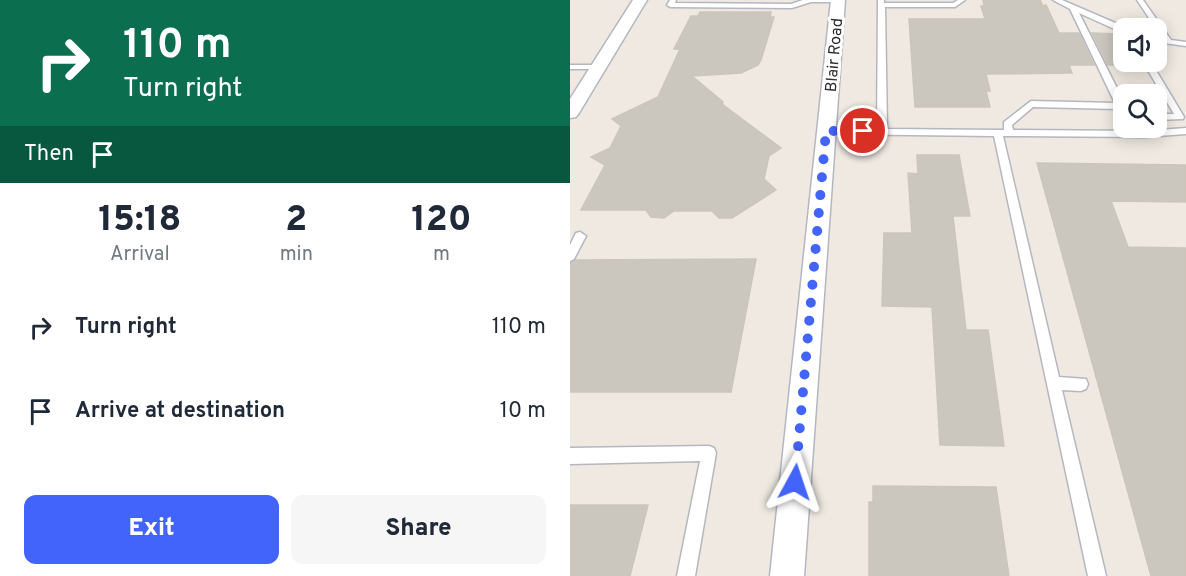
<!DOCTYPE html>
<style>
body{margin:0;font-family:Overpass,sans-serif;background:#f6f6f7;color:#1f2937;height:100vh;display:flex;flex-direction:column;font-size:22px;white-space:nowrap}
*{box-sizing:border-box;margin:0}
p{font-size:20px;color:#747a83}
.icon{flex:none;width:33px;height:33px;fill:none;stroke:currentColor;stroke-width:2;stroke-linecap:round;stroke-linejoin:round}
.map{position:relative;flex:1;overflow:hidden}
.drawer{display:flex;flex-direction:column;background:#fff;width:570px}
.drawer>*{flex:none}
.guide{background:#0b6e4f;color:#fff;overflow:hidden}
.tools{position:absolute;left:543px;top:18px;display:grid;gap:12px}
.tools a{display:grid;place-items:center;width:54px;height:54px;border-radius:12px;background:#fff;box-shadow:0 3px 15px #0003;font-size:30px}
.pin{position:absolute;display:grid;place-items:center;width:51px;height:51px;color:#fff;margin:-26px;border:3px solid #fff;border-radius:50%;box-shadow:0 2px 6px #0007}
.me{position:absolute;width:66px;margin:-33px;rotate:5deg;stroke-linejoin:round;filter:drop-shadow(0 0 4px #0008)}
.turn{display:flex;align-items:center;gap:21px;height:126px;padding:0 24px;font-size:27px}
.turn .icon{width:78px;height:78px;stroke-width:2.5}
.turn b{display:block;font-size:42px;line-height:51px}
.then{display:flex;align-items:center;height:57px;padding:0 24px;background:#0003;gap:12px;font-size:22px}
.eta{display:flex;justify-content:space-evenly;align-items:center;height:102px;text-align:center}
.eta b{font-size:36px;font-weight:800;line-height:42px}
.primary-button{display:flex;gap:12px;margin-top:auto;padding:12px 24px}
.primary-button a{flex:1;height:69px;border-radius:12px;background:#4264fb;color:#fff;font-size:24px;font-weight:800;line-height:69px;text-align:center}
.primary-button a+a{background:#f6f6f7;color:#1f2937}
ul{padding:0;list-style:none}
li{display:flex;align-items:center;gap:18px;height:84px;padding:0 24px}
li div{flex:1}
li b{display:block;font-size:22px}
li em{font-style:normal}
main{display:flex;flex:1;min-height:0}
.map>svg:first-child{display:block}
.building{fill:#cbc7bf;stroke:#cbc5ba;stroke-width:1.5}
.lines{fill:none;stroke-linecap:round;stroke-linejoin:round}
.service-casing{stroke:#b4b7c1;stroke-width:3}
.minor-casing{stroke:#b4b7c1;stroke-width:3}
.service{fill:#fff;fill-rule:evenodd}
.minor{fill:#fff;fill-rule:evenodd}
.route{stroke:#4264fb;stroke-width:10;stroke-dasharray:0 18}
.labels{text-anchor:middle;stroke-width:6;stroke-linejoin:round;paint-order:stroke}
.street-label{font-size:16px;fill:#2e2e2e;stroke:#fff}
</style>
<main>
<section class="drawer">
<div class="guide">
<div class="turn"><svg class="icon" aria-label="right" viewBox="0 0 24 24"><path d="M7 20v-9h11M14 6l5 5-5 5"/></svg><div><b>110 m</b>Turn right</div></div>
<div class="then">Then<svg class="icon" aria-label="arrive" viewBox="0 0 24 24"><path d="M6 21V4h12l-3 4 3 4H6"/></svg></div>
</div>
<div class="eta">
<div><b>15:18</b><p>Arrival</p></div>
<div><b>2</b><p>min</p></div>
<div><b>120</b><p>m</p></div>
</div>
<ul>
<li><svg class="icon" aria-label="right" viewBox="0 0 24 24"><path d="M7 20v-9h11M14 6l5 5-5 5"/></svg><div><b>Turn right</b></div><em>110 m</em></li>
<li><svg class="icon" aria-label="arrive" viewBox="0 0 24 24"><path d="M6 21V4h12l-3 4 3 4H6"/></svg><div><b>Arrive at destination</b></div><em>10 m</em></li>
</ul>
<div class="primary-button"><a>Exit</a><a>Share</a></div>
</section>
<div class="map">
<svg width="616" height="576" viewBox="0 0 616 576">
<rect width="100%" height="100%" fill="#efe9e1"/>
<path class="building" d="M413 0H470L473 6 476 5 489 33H509L524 65H499L502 73 416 74 420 91H416L420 107H345L339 19H415L411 6H414Z
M130 12H201L200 17H204L191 60 188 65 171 73 122 76 153 102 152 104 211 148 199 156 194 179 206 190 162 218H149L142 211H104L94 218 81 217 76 210H11L35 165 21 157 40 148 51 126 42 119 88 97 110 49H104L121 16H128Z
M522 33 549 34 554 42V65H538Z
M347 155H389L400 216H383L396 330H418L434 446 370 445 362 307 312 306 314 233H342L338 173 348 174Z
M467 163 616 165V202L541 201 558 247 616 248V576H581Z
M186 259 161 392H0V263L6 260Z
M303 486 426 487 439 576H299V502H303Z
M0 505H78L60 576H0Z"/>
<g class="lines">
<defs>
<path id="service" d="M100 0H106L105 3 221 4 233 0H271L268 2H241L222 8 100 7 97 5Z
M308 0H314V3H383L388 0H395L385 7H315L317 129 434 130V122L461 101 545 103 500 9 483 0H492L557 28H554V32H551L509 13 554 102V114L548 109 463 107 442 125 443 130 575 131 616 128V134L575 137 433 136 489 377 516 379 518 384 516 389 511 391 492 390 536 576H518L424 136 256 134 251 131 256 128 307 129Z
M567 0H573L601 40 616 42V46L586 42V38L593 39Z
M573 62H581L614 117 613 119 586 120V114H604Z
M0 65H28L32 67 28 69H0Z
M10 232 16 236 4 259 0 261V245L6 233Z
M139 446 144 448 146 453 125 576H107L130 461 0 464V448Z"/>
<path id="minor" d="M63 0H77L9 113 6 117 0 118V99Z
M261 0H275L234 576H200Z"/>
</defs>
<use href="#service" class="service-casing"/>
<use href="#minor" class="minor-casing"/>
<use href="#service" class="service"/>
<use href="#minor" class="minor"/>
</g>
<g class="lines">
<path class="route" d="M225 482 256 131H293"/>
</g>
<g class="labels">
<g class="street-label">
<text transform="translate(263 55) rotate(-85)" y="6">Blair Road</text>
</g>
</g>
</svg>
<div class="tools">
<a><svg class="icon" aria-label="sound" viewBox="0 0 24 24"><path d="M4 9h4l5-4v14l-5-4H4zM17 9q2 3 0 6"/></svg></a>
<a><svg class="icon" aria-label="search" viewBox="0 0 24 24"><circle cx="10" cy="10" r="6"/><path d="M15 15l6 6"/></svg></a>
</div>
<div class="pin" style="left:293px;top:131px;background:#d93025"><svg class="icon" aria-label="arrive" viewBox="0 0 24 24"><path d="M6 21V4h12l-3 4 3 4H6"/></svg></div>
<svg class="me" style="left:225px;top:482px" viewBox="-20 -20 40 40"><path d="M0-17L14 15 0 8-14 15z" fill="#4264fb" stroke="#fff" stroke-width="4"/></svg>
</div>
</main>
